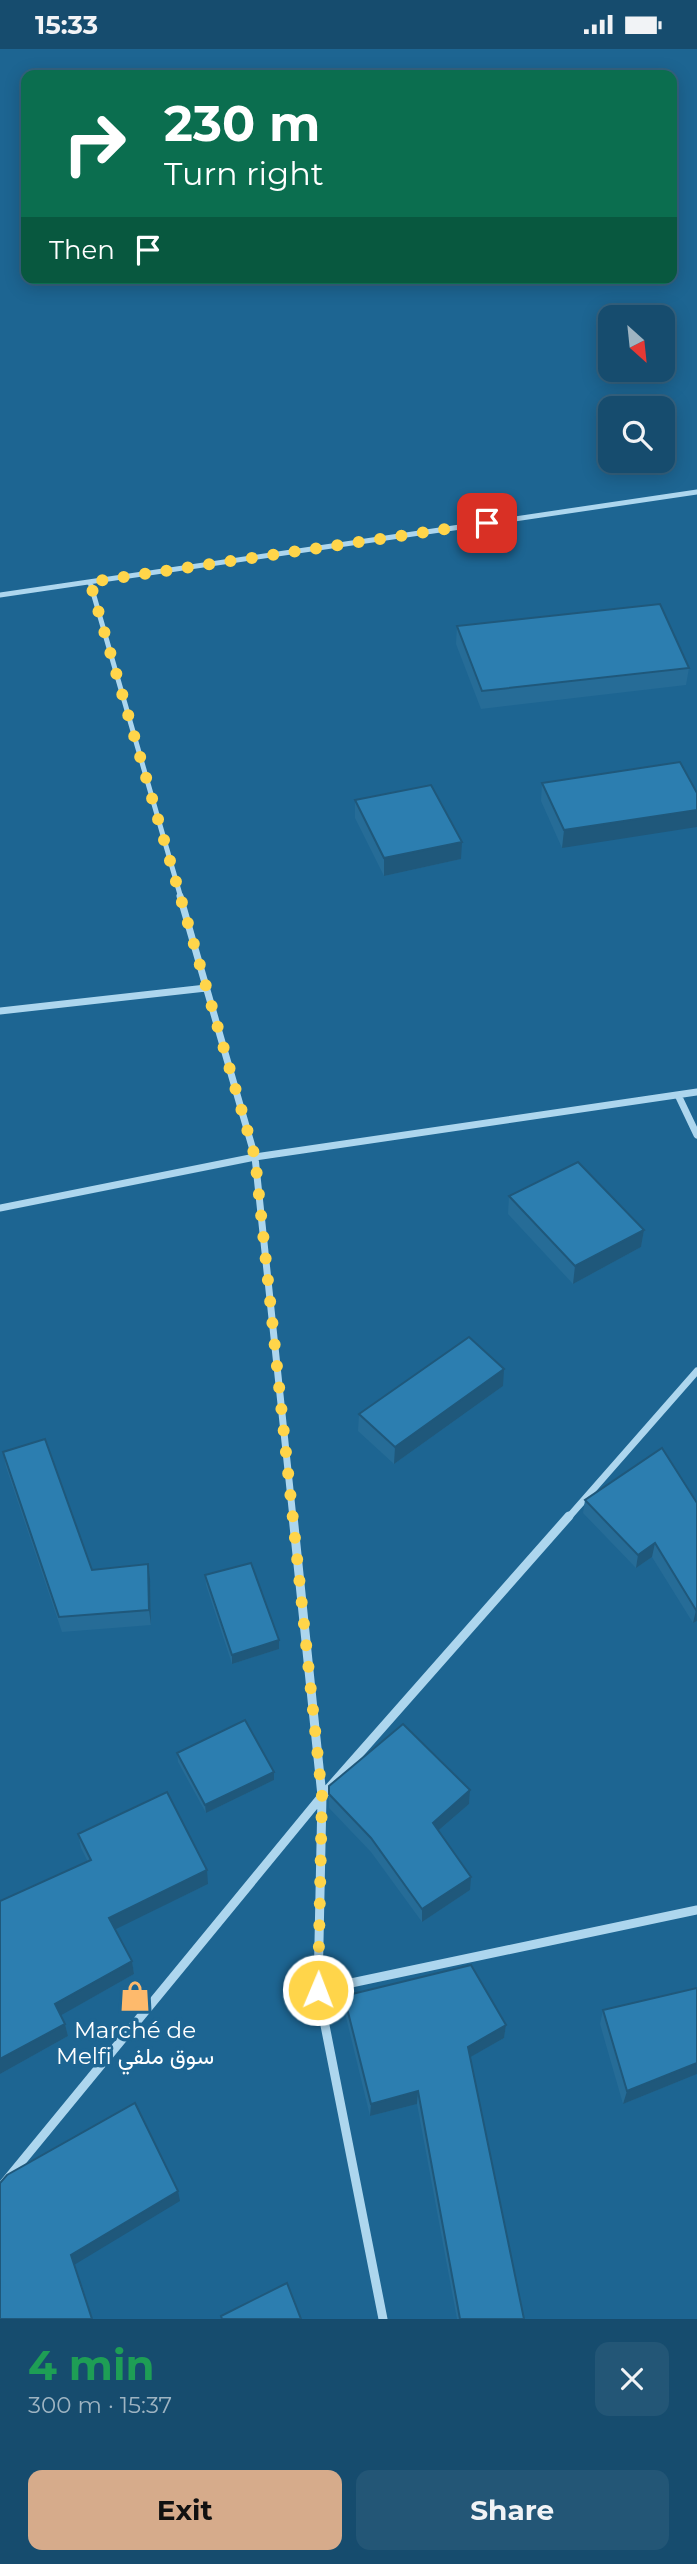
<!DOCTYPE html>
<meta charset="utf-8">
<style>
body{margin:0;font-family:Montserrat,Vazirmatn,sans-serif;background:#235676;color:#f1f3f6;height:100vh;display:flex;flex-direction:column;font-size:26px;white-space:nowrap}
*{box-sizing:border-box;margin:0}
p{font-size:23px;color:#9eb4c2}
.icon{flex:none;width:38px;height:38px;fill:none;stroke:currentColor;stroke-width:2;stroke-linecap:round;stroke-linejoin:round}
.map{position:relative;height:2270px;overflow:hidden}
.panel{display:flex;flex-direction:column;background:#164c6e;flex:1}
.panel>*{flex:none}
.banner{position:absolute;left:21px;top:21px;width:656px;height:214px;border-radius:14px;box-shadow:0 4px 18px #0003,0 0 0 2px #356381;background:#0b6e4f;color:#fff;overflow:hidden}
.needle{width:46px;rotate:153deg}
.controls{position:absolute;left:598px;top:256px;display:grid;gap:14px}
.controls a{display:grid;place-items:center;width:77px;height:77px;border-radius:14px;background:#164c6e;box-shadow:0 4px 18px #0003,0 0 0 2px #356381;font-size:35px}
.pin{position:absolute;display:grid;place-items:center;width:60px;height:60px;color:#fff;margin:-30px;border-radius:14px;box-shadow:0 4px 10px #0006}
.me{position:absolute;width:77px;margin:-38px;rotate:1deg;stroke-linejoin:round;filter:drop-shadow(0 0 5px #0008)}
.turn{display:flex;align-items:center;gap:24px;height:147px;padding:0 28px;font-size:32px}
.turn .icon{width:91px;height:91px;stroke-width:2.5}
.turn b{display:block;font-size:49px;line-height:60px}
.then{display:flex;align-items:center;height:66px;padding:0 28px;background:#0003;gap:14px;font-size:26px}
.round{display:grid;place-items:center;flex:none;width:74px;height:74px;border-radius:14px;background:#235676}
.overview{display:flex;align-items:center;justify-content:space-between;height:119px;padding:0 28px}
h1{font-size:42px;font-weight:700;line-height:52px;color:#1e9e55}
.action{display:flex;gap:14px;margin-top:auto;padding:14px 28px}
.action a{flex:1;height:80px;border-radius:14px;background:#d6ab8b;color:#111;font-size:28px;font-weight:700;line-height:80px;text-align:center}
.action a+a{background:#235676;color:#f1f3f6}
.status{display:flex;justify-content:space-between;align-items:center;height:49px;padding:0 35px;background:#164c6e;direction:ltr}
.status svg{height:19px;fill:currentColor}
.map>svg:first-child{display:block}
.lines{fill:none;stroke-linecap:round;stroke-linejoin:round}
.minor-far2{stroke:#add6ee;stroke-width:5}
.minor-far1{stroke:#add6ee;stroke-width:7}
.minor{stroke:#add6ee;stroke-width:9}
.wall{fill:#266c97}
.shaded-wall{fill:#1f587b}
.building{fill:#2c7eb0;stroke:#1f587b;stroke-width:2}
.route{stroke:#ffd54a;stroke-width:12;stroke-dasharray:0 21.6}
.labels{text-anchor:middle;stroke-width:7;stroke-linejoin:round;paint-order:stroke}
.near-poi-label{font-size:23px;fill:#fff;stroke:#1d6592}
</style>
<div class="status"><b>15:33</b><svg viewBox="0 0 49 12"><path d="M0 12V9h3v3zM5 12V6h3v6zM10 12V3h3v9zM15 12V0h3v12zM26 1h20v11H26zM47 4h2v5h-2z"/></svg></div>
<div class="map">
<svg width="697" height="2270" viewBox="0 0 697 2270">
<rect width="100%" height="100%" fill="#1d6592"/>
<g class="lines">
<path class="minor-far2" d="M90 533 181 849
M0 546 697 443"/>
<path class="minor-far1" d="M180 847 255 1108 293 1469
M0 962 206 939
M678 1046 697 1086
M0 1159 255 1108 697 1043
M568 1469 697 1322"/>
<path class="minor" d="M293 1467 322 1747 318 1941 383 2270
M318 1941 697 1861
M0 2139 322 1747 569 1467"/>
</g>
<path class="wall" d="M457 577 689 619 686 636 481 660 456 595Z
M542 734 697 744 562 799 541 752Z
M355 751 461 810 384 827 355 769Z
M509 1147 644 1181 641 1198 573 1235 508 1165Z
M503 1337 394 1415 358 1382 359 1365Z
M3 1403 92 1521 148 1515 150 1530 151 1576 62 1583 6 1418Z
M585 1451 697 1454V1572L693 1574 652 1508 636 1519 583 1464Z
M205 1526 279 1591V1600L232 1615 206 1536Z
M177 1704 274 1723V1731L206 1764 178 1713Z
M329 1737 470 1741 469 1755 438 1782 470 1841 422 1873 371 1803 329 1759Z
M78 1785 208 1835 115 1880 132 1912 134 1925 61 1966 65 1975 68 1987 0 2025 88 1813 81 1799Z
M697 1939V2025L623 2055 600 1975 603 1961Z
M344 1947 506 1976 504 1989 470 2008 524 2270H457L417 2055 370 2067 344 1960Z"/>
<path class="shaded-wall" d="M697 761V778L562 799 564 781Z
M462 793 461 810 384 827V809Z
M644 1181 641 1198 573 1235 575 1217Z
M504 1320 503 1337 394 1415 395 1398Z
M655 1494 652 1508 636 1519 638 1506Z
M148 1515 150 1530 151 1576 149 1561Z
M697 1560V1572L693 1574 696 1561Z
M279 1591V1600L232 1615V1606Z
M274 1723V1731L206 1764 205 1756Z
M470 1741 469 1755 432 1787 433 1774Z
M207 1821 208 1835 112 1882 109 1869Z
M471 1828 470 1841 422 1873V1860Z
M132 1912 134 1925 58 1968 55 1955Z
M65 1975 68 1987 0 2025V2010Z
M506 1976 504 1989 467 2010 468 1998Z
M697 2014V2025L623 2055 627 2042Z
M418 2042 417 2055 370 2067 371 2055Z
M178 2142 180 2152 74 2216 71 2206Z"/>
<path class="building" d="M660 555 689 619 482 642 457 577Z
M680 713 697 744V761L564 781 542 734Z
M431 736 462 793 384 809 355 751Z
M578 1113 644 1181 575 1217 509 1147Z
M469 1288 504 1320 395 1398 359 1365Z
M45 1390 92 1521 148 1515 149 1561 59 1568 3 1403Z
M662 1399 697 1454V1560L696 1561 655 1494 638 1506 585 1451Z
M251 1514 279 1591 232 1606 205 1526Z
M245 1671 274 1723 205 1756 177 1704Z
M403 1675 470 1741 433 1774 471 1828 422 1860 371 1789 329 1745V1737Z
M167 1743 207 1821 109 1869 132 1912 55 1955 65 1975 0 2010V1852L91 1811 78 1785Z
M471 1916 506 1976 468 1998 524 2270H460L418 2042 371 2055 344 1947Z
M697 1939V2014L627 2042 603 1961Z
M135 2054 178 2142 71 2206 92 2270H0V2134L7 2126Z
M287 2234 301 2270H222L221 2267Z"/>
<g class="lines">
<path class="route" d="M318 1941 322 1747 255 1108 90 533 487 474"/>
</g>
<defs>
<symbol id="shop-bare" viewBox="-9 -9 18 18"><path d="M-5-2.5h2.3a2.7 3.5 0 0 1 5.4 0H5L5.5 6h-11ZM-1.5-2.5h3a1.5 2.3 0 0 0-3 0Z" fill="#feba6c" stroke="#1d6592" stroke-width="2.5" paint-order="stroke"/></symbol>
</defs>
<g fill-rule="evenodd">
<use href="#shop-bare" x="113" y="1925" width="44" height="44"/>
</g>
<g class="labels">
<g class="near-poi-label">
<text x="135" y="1989">Marché de<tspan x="135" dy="26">Melfi سوق ملفي</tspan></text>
</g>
</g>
</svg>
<div class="controls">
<a><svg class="needle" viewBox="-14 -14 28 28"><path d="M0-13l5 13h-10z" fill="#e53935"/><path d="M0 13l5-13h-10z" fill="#9eb4c2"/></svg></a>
<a><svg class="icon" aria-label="search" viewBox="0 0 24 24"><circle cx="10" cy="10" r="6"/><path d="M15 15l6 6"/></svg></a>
</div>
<div class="pin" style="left:487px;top:474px;background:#d93025"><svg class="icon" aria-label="arrive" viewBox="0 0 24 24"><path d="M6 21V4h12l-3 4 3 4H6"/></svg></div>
<svg class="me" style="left:318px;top:1941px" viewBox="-20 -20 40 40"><circle r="17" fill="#ffd54a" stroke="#fff" stroke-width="3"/><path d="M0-11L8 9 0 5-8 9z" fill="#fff"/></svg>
<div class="banner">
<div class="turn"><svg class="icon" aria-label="right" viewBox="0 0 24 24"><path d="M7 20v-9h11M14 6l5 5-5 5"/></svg><div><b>230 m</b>Turn right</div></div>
<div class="then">Then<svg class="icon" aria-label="arrive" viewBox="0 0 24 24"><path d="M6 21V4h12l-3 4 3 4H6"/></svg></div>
</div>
</div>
<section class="panel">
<div class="overview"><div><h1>4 min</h1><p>300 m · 15:37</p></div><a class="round"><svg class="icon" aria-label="close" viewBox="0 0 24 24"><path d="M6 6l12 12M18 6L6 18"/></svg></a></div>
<div class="action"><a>Exit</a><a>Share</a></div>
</section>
